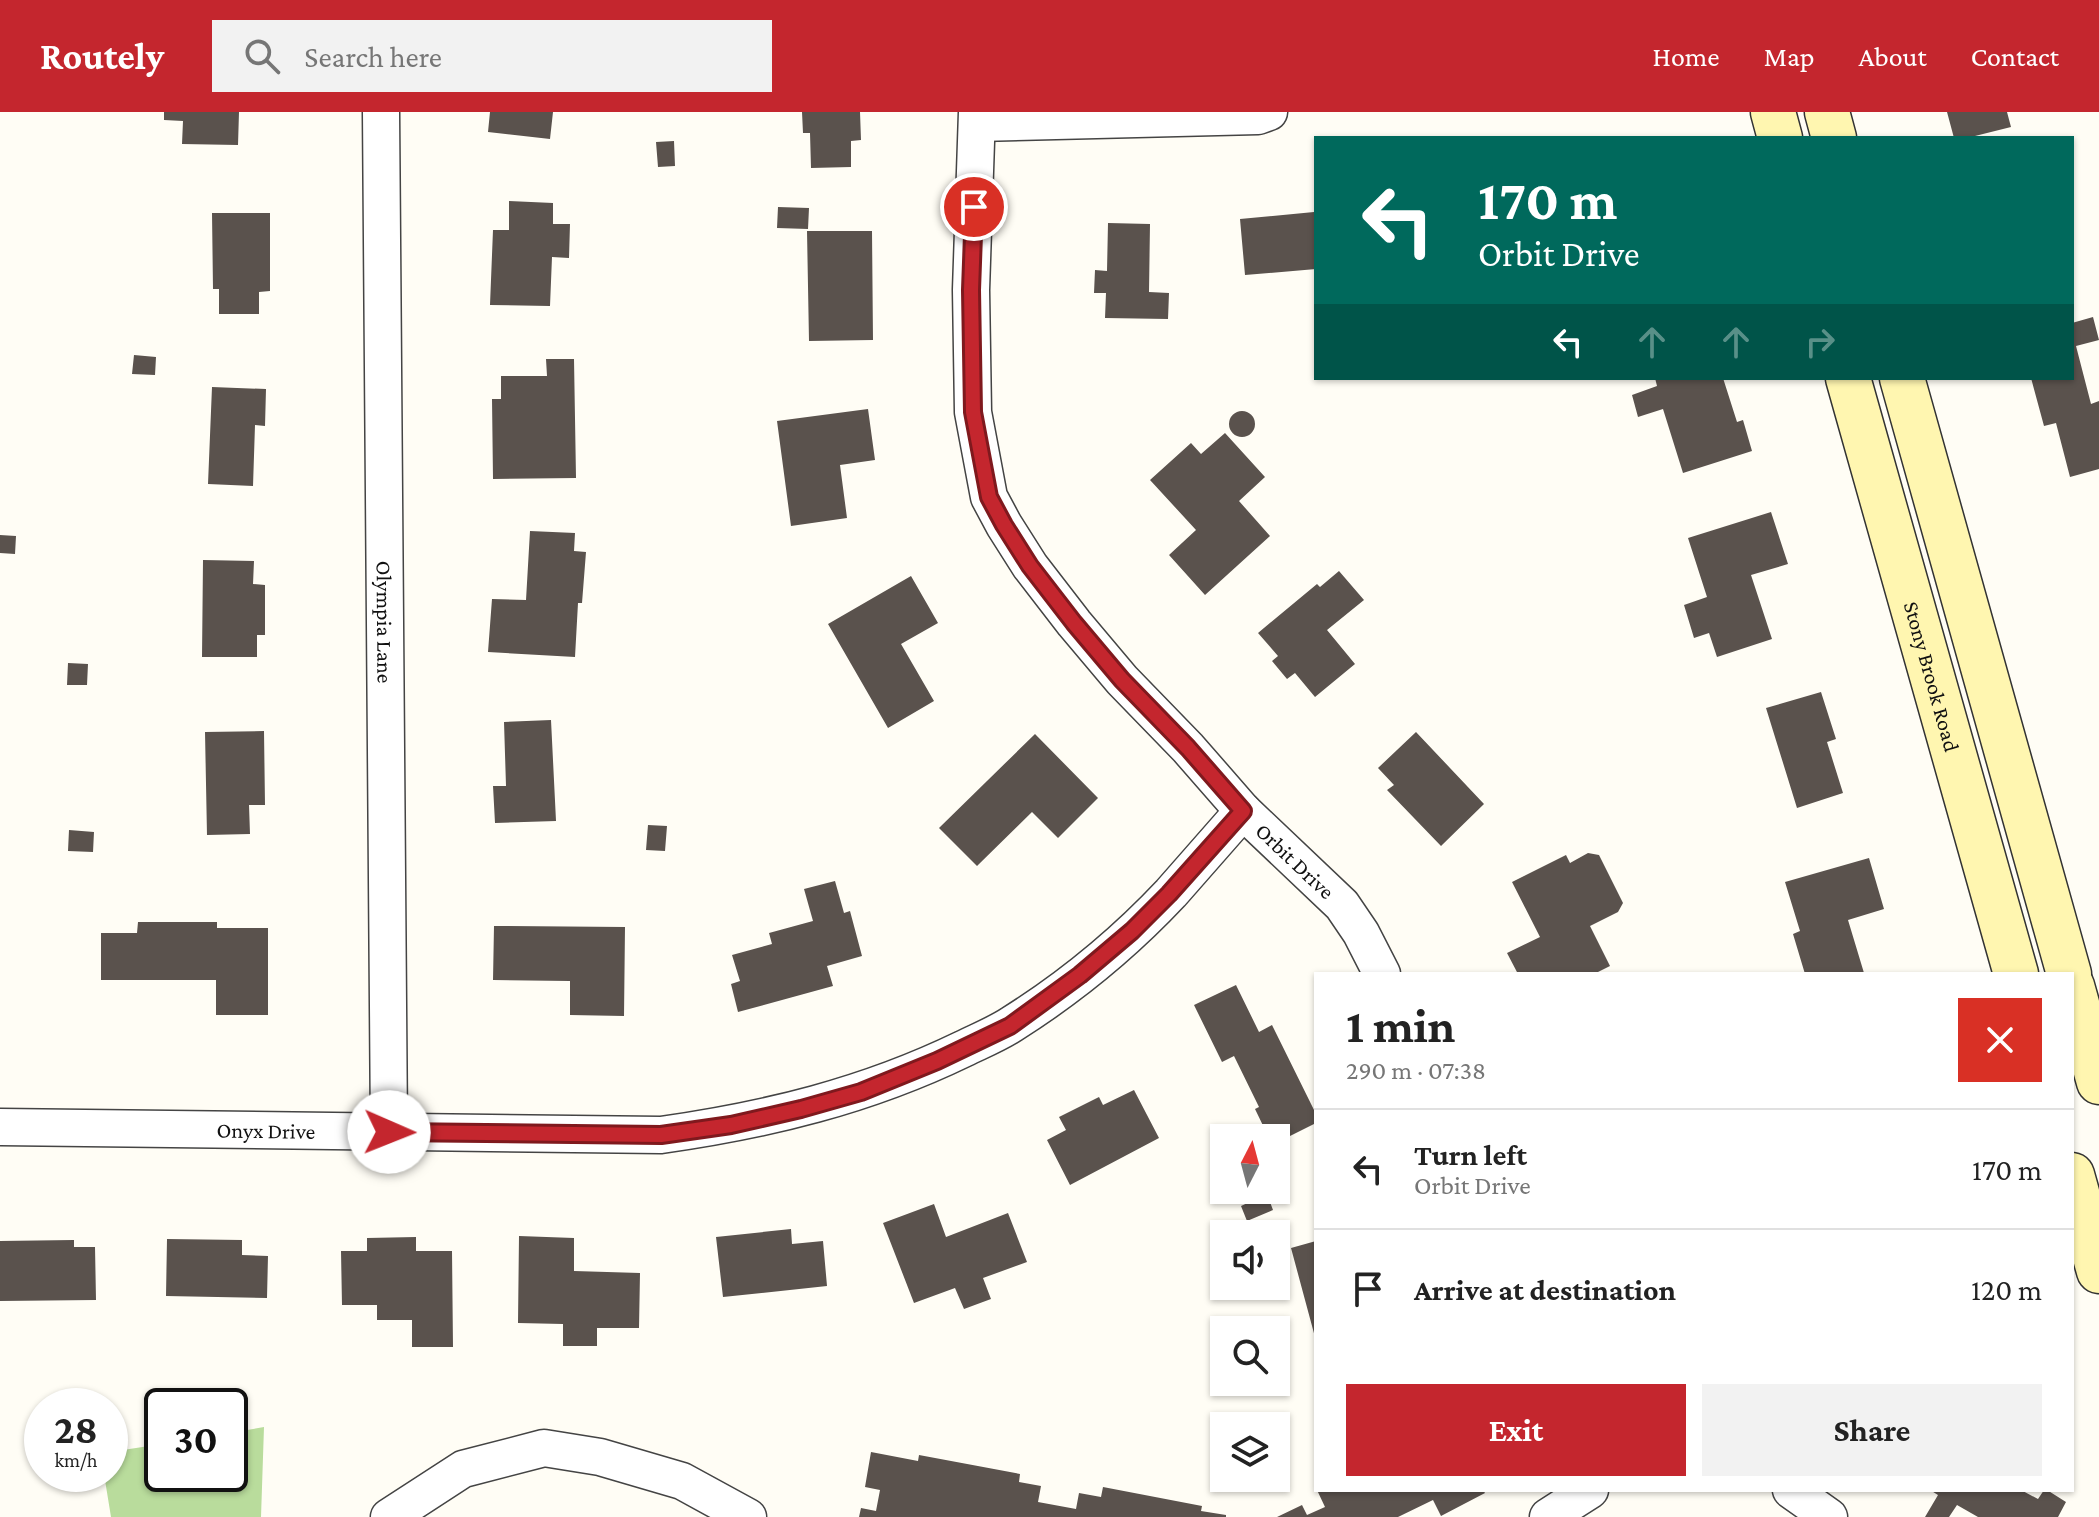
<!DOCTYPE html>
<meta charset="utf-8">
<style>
body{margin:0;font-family:"Crimson Pro",serif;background:#f2f2f2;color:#222;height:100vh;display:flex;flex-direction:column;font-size:30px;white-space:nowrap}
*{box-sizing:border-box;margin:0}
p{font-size:26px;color:#767676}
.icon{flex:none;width:44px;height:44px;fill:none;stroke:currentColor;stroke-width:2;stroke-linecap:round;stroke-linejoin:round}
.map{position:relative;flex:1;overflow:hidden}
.panel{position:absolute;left:1314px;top:860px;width:760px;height:520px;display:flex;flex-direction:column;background:#fff;border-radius:0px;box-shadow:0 2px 6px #0004}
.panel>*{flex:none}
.guide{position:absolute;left:1314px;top:24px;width:760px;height:244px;border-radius:0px;box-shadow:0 2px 6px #0004;background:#00695c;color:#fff;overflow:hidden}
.needle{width:52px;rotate:6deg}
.tools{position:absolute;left:1210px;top:1012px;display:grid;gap:16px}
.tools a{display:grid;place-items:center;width:80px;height:80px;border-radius:0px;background:#fff;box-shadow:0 2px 6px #0004;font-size:40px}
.speed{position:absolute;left:24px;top:1276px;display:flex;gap:16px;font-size:40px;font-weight:700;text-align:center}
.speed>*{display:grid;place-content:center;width:104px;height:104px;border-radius:50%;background:#fff;box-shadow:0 2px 6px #0004;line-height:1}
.speed small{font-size:20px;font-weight:400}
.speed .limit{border:4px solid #111;border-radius:12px;background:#fff;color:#111}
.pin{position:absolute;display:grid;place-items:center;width:68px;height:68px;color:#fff;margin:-34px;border:4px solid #fff;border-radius:50%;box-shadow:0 2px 8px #0007}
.me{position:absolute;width:88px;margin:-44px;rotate:91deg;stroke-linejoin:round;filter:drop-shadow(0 0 6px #0008)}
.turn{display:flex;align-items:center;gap:28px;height:168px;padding:0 32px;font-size:36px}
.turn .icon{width:104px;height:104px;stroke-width:2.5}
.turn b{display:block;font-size:56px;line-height:68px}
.lanes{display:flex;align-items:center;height:76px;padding:0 32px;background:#0003;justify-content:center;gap:40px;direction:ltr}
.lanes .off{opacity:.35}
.round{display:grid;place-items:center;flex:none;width:84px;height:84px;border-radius:0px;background:#f2f2f2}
.headline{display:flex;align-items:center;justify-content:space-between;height:136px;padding:0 32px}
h1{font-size:48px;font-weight:700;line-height:60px}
.button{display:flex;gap:16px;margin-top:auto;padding:16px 32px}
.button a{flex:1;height:92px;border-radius:0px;background:#c4262e;color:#fff;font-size:32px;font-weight:700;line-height:92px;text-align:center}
.button a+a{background:#f2f2f2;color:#222}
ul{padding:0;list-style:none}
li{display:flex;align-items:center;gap:24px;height:120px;padding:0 32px;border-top:2px solid #e0e0e0}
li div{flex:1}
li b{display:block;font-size:30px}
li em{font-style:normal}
header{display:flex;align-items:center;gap:48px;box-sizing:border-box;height:112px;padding:0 40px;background:#c4262e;color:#fff}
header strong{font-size:38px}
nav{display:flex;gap:44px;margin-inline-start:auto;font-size:28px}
.search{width:560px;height:72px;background:#f2f2f2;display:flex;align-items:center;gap:20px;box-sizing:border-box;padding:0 28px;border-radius:0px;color:#767676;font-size:30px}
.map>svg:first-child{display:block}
.forest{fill:#b9dc9c}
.building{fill:#5a524d}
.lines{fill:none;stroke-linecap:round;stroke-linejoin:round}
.street-casing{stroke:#444;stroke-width:39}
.secondary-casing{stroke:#333;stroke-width:47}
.street{stroke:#fff;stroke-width:36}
.secondary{stroke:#fff6b0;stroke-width:44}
.route-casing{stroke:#7f191e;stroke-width:20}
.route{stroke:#c4262e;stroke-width:14}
.labels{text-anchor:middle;stroke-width:8;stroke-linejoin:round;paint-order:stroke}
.street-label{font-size:22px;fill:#111;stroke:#fff}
</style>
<header>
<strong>Routely</strong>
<div class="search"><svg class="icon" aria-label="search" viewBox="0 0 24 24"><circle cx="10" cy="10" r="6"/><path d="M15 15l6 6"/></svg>Search here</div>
<nav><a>Home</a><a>Map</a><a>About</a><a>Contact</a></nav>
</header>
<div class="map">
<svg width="2099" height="1405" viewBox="0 0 2099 1405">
<rect width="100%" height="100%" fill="#fffdf5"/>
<path class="forest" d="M264 1315 261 1405H111L104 1362H110V1340L162 1332V1362H230V1321Z"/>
<path class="building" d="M164 0H239L238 33 182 32 183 9 164 8Z
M490 0H553L550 27 488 20Z
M802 0H860L861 28 851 29V55L811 56 810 21H803Z
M1947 0H2007L2011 15 1967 26H1954Z
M674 29 675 54 658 55 656 30Z
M509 89 553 91V112H570L569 146 552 145 550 194 490 193 493 118H509Z
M778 95 809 96 808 117 777 116Z
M1314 100 1316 105V157L1245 163 1240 107Z
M212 101H270V179L259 180V202H219V177H213Z
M1108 111 1150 112 1149 180 1169 181 1168 207 1105 206 1106 181H1094L1095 158 1107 159Z
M807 119H872L873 228 809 229Z
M2093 205 2099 228 2076 234 2091 292 2099 289V357L2070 365 2056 311 2044 314 2031 266H2072V211Z
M134 243 156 245 155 263 132 262Z
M546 247H574L576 366 493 367 492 287H501V264H547Z
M1655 266H1723L1737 310 1743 308 1752 339 1683 361 1663 297 1638 305 1632 283 1657 274Z
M212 275 266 277 265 314 255 313 253 374 208 372Z
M868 297 875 348 840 353 847 406 791 414 777 309Z
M1229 312a13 13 0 1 1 26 0a13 13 0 1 1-26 0Z
M1225 321 1265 365 1239 389 1270 424 1205 483 1169 443 1196 418 1150 368 1191 331 1201 342Z
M1771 400 1788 452 1751 463 1772 527 1717 545 1709 521 1694 526 1684 493 1707 485 1688 426Z
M530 419 575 421 574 439 586 440 582 491H578L575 545 488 540 492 487 526 488Z
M0 423 16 424 15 442 0 441Z
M203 448 254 449 253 472 265 473V523H257V545H202Z
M1339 459 1364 488 1327 518 1355 552 1315 585 1295 561 1287 567 1272 549 1278 544 1258 521 1317 472 1320 475Z
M911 464 938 511 901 532 934 589 888 616 828 512Z
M68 551 88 552 87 573H67Z
M1821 580 1836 627 1827 630 1843 681 1797 696 1766 596Z
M551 608 556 709 495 711 493 674H506L504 610Z
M264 619 265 693H249L250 722 207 723 205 620Z
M1416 620 1484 692 1441 734 1387 678 1394 673 1378 656Z
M1035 622 1098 686 1058 726 1032 700 977 754 939 716Z
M648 713 667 714 665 739 646 738Z
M69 718 94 720 93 740 68 739Z
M1588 741 1599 743 1623 791 1618 800 1590 814 1610 854 1594 862H1518L1507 841 1540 825 1512 770 1566 743 1570 751Z
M1869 746 1884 797 1848 808 1864 861 1805 862 1793 822 1800 819 1785 770Z
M835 769 844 801 850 799 862 844 827 854 833 874 738 900 731 872 740 869 732 843 772 832 769 821 813 809 804 777Z
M138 810H217V816H268V903H216V868H101V821H137Z
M494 814 625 815 624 904 570 903V869L493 868Z
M1236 873 1259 920 1272 913 1316 1002V1011L1276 1031V1026H1269L1255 997 1259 995 1234 944 1222 950 1194 893Z
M1134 978 1159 1026 1070 1073 1047 1028 1066 1018 1059 1005 1099 985 1103 993Z
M1267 1082 1273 1098 1247 1109 1241 1094Z
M934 1092 946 1125 1008 1101 1027 1150 983 1166 991 1187 964 1197 955 1176 914 1191 883 1111Z
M791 1117 792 1132 823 1129 827 1174 723 1185 716 1125Z
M519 1124 574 1126V1159L640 1161 639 1216H597V1234H563V1212L518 1211Z
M416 1125V1139H452L453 1235H412V1208H377V1193H342L341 1139H367V1126Z
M167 1127 242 1128V1143L268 1144 267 1186 166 1184Z
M74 1128V1135H95L96 1188 0 1189V1129Z
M1316 1129V1225H1315L1291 1136Z
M871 1340 918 1349 919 1343 1020 1362 1019 1370 1041 1374 1038 1390 1076 1397 1079 1381 1101 1385 1103 1375 1202 1394 1201 1399 1226 1403V1405H859L861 1396 876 1399 880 1378 865 1375Z
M1317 1378H1483L1485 1381 1441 1404 1433 1388 1398 1405H1277L1302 1393 1307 1403 1325 1395Z
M1930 1378H2021L2038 1387 2044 1378H2047L2066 1390 2058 1405H1978L1957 1393 1949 1405H1925L1938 1383Z"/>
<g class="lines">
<defs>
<g id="street">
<path id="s1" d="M381 0 389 1020"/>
<path id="s2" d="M977 0 971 178 973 300 989 385 1004 413 1030 454 1074 511 1122 568 1188 636 1243 699 1342 793 1361 821 1382 862"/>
<path d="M978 11 1258 4 1269 0"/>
<path id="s3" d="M0 1015 661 1023C767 1008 866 984 963 937 979 929 997 922 1012 912 1069 876 1124 831 1171 781 1195 754 1219 726 1243 699"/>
<path d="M1791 1378 1829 1405"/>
<path d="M389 1405 463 1357 544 1336 600 1345 682 1369 748 1405"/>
<path d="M1548 1405 1590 1378"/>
</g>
<g id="secondary">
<path d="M1773 0 1780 26"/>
<path d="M1827 0 1834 26"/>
<path id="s4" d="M1848 266 2016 862"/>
<path d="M1902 266 2069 862"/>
<path d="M2072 874 2099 970"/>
<path d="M2072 1063 2099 1159"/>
</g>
</defs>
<use href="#street" class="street-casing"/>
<use href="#secondary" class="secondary-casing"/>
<use href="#street" class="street"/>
<use href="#secondary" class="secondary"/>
</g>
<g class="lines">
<defs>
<path id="route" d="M389 1020 661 1023 731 1013 801 997 861 980 937 949 1010 914 1080 863 1132 819 1169 782 1243 699 1188 636 1122 568 1074 511 1030 454 1004 413 989 385 973 300 971 178 974 95"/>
</defs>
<use href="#route" class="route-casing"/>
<use href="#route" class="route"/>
</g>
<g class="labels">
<g class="street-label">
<text dy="8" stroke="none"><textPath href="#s1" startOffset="510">Olympia Lane</textPath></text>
<text dy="8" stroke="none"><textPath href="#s4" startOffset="310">Stony Brook Road</textPath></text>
<text dy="8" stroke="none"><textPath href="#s2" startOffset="864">Orbit Drive</textPath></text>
<text dy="8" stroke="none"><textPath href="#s3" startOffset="266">Onyx Drive</textPath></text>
</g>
</g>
</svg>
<div class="tools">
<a><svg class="needle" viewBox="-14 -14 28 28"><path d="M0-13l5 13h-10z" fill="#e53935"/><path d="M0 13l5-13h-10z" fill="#767676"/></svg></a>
<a><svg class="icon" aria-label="sound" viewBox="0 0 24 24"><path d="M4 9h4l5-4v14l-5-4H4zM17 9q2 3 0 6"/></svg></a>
<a><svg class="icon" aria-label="search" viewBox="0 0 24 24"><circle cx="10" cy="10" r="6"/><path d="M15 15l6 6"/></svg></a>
<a><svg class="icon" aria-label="layers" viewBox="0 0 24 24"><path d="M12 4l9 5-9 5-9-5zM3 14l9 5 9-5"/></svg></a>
</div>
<div class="speed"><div>28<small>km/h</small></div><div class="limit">30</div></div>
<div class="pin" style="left:974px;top:95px;background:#d93025"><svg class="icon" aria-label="arrive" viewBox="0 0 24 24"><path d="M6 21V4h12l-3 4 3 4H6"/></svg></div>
<svg class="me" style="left:389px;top:1020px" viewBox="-20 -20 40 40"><circle r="19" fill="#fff"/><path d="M0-13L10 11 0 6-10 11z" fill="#c4262e"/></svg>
<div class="guide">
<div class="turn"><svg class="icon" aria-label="left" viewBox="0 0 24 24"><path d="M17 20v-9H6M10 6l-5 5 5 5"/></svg><div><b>170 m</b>Orbit Drive</div></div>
<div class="lanes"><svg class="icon" aria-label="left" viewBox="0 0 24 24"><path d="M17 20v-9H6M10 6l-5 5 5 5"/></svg><svg class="icon off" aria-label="ahead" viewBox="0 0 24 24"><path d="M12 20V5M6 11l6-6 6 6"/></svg><svg class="icon off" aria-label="ahead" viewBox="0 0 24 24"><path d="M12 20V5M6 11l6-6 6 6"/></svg><svg class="icon off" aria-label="right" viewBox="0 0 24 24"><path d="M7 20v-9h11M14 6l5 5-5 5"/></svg></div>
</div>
<section class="panel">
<div class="headline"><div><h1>1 min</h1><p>290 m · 07:38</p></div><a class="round" style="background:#d93025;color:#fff"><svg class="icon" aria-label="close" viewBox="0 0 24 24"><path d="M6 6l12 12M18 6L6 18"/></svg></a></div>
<ul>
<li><svg class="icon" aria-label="left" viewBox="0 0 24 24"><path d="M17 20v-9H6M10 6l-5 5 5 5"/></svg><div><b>Turn left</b><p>Orbit Drive</p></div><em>170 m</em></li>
<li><svg class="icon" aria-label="arrive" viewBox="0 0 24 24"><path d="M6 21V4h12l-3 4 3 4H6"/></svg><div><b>Arrive at destination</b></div><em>120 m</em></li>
</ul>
<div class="button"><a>Exit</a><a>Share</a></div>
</section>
</div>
